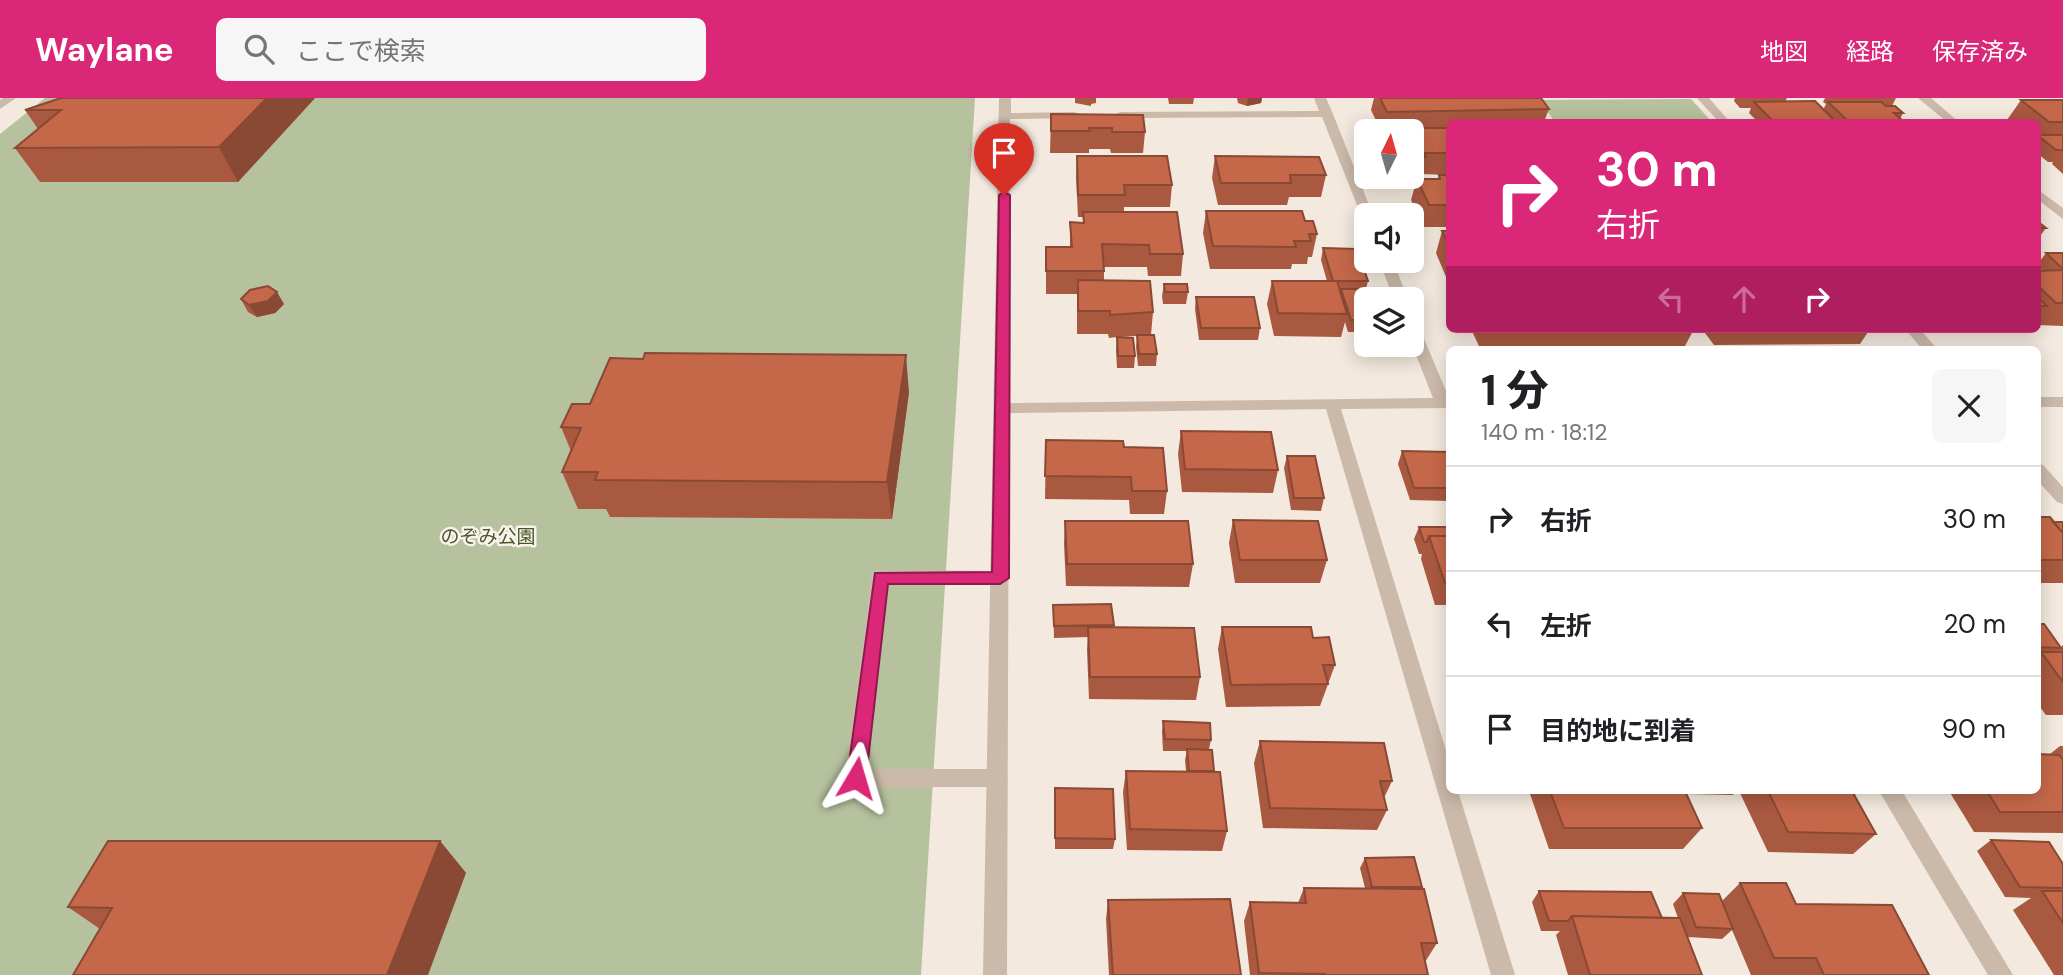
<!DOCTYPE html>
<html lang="ja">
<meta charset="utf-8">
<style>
body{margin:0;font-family:"DM Sans","Noto Sans JP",sans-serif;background:#f6f6f6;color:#202124;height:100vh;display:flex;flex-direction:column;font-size:26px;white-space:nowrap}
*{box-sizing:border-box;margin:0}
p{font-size:23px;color:#757577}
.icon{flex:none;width:38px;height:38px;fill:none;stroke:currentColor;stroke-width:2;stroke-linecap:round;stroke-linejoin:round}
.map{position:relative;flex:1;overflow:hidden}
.sheet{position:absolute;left:1446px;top:248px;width:595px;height:448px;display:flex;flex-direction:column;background:#fff;border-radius:10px;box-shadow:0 4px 18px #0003}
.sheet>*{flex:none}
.top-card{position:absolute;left:1446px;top:21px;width:595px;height:214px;border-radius:10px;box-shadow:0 4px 18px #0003;background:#db2777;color:#fff;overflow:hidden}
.needle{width:46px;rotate:5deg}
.fabs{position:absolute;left:1354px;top:21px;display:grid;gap:14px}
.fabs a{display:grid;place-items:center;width:70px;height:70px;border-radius:10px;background:#fff;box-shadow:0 4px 18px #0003;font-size:35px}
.pin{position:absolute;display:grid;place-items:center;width:60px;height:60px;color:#fff;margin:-72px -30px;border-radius:50% 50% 50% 0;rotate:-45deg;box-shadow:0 0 7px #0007}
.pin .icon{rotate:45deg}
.me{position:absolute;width:77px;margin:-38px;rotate:7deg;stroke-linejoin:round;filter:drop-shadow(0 0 5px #0008)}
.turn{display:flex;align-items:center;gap:24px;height:147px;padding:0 35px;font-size:32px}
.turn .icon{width:91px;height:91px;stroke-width:2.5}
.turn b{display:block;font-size:49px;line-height:60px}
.lanes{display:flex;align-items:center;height:66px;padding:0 35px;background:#0003;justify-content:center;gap:35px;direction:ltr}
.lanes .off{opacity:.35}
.round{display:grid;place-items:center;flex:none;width:74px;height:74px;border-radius:10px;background:#f6f6f6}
.overview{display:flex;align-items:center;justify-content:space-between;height:119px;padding:0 35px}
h1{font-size:42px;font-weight:800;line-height:52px}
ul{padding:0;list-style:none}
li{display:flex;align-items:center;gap:21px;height:105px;padding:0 35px;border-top:2px solid #e0e0e0}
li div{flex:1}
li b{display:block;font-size:26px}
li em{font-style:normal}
header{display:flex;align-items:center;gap:42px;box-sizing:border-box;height:98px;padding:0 35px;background:#db2777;color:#fff}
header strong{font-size:33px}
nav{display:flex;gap:38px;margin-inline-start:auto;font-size:24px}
.search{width:490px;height:63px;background:#f6f6f6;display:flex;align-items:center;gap:18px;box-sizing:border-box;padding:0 24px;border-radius:10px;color:#757577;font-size:26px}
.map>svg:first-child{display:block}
.green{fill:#b6c29e}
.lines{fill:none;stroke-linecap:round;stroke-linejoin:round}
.lane{fill:#cbb9aa;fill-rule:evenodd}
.street{fill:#cbb9aa;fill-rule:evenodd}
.wall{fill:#a95940}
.shaded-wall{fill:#8a4934}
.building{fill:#c5684a;stroke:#8a4934;stroke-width:2}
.route{fill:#db2777;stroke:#8e194d;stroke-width:2}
.labels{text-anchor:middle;stroke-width:5;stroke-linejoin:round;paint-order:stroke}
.park-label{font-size:19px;fill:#48562d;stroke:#faf3eb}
</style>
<header>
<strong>Waylane</strong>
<div class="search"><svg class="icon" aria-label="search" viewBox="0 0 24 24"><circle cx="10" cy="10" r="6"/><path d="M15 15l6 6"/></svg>ここで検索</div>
<nav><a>地図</a><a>経路</a><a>保存済み</a></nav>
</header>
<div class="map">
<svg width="2063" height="877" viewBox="0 0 2063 877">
<rect width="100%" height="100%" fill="#f3e9de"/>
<path class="green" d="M45 0H975L921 877H0V36Z
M1691 1 1712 24H1555L1539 2Z"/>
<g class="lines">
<path class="lane" d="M880 472 1000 473 1006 475 1009 480 1006 485 1000 487 888 486 868 671H997L1004 673 1008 680 1004 687 997 689H856L849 687 845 680 871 479 874 474Z"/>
<path class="street" d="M3 0H16L0 11V2Z
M999 0H1011V15L1075 14 1081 17 1075 20 1010 21 1009 305 1433 300 1412 247V225L1419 229 1449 300V310L1341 311 1449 662V693H1458L1515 877H1491L1326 311 1009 315 1007 877H983Z
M1314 0H1326L1333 16 1373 117H1367V121L1361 117 1322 19 1120 20 1114 17 1120 14 1319 13Z
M1697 0H1709L1730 24H1719Z
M1918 0H1931L1959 24H1947Z
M2037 91 2063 110V121L2037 101Z
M1379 163H1393L1408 201H1394Z
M1905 231H1920L1938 252H1923Z
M2037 299H2063V309H2037Z
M2037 365 2043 367 2063 389V406L2057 404 2037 382Z
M1879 693H1902L2013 877H1988Z"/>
</g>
<path class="wall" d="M315 0 238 84H40L15 50 38 31 25 12Z
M1075 0H1096V5L1091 6V8L1075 5Z
M1168 0H1194L1193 6H1169Z
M1237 0H1262L1261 5 1247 8 1238 5Z
M1374 0H1541L1549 11 1544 24H1449V77L1421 76 1420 81 1402 80V79H1412V33H1381L1371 12Z
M1735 0H1787L1785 4 1823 12 1826 6 1823 4 1825 0H1896L1892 8 1903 15 1900 21 1904 24H1758L1749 15 1751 10H1740L1734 3Z
M2021 2H2063V76L2052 66 2053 64H2048L2037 55V24H2009L2007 22Z
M1051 16 1145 34 1143 55H1111L1110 51H1089V55H1050Z
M1077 58 1172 87 1170 109H1124V114L1183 156 1181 178H1148L1147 169H1104V182L1153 214 1151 237 1157 256 1156 268H1138L1136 249 1137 238 1117 239 1135 258 1134 270H1117L1116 252 1117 239 1109 240 1108 236H1077V196H1046V149H1070V124L1083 125V119H1078L1076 79Z
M1215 58 1326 77 1321 99H1289L1287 107H1218L1212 80Z
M1439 77H1449V129H1423L1411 102 1417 81H1438Z
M1206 113 1305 123 1317 136 1312 159H1308L1307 166H1292L1291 171H1210L1203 135Z
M2037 123 2046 130 2037 142Z
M1442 133H1449V186L1436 155Z
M1323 150 1368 183 1366 191 1367 234H1348L1345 224 1341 239 1274 238 1267 206 1272 183H1327L1321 162Z
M2046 155H2063V228L2037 227V173H2043L2037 167Z
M1164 186 1188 194 1186 206H1163L1162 198Z
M1196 199 1260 230 1258 242H1199L1195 211Z
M241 201 284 206 275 215 257 219 248 214Z
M1471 231H1694L1685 248H1479Z
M1702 231H1870L1860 246 1714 247Z
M1939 231H2015L2012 235Z
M909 294 892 421 610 419 606 411H578L562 374 571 353 561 329Z
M1181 333 1278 372 1273 395 1182 394 1178 356Z
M1046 342 1124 349 1167 393 1164 416H1130L1129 402 1045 401Z
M1402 353 1449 354V403L1410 402 1398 366Z
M1287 358 1324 400 1321 413 1291 412 1284 370Z
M2037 419 2053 424H2063V485H2037Z
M1233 422 1327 462 1320 485H1235L1229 445Z
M1065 423 1193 466 1189 489 1066 488 1064 446Z
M1419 429H1449V507H1435L1421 461 1422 456H1419L1414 441Z
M1053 507 1114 527 1113 530 1200 579 1196 602 1089 601 1087 552 1088 539 1054 540Z
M2037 526 2061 549 2063 547V617H2046L2037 605Z
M1222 529 1313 540 1335 567 1320 608 1226 609 1218 551Z
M1163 623 1211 642 1209 651 1227 733 1222 753 1127 752 1123 694 1126 673H1186L1185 662 1187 653H1163L1162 634Z
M1260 643 1392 683 1384 700 1387 712 1377 732 1263 730 1254 665Z
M2060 648H2063V735L1974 734 1949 693H2037L2050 656Z
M1055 690 1115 741 1113 751H1055Z
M1529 693H1736L1733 697 1686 696 1702 730 1683 751H1549Z
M1739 693H1852L1876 736 1853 756 1768 754Z
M1991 742 2063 766V877H2054L2013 812 2031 800 2005 799 1977 753Z
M440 743 466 775 100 831 68 809Z
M1365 760 1422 789 1421 791 1437 845 1425 864 1428 877H1250L1244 823 1250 804 1298 805 1304 790H1365L1360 770Z
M1740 785 1796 806 1929 877H1751L1732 832 1722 841 1688 839 1702 877H1568L1556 837 1560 833H1541L1532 804 1539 793 1662 820H1678L1673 806 1683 795 1722 803Z
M1108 802 1241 877H1109L1106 821Z"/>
<path class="shaded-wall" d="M267 0H315L238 84 219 49Z
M1248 0H1262L1261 5 1247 8Z
M277 194 284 206 275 215 257 219 249 207Z
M906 257 909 294 892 421 887 384Z
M440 743 466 775 428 877H387Z"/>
<path class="building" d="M61 0H267L219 49 15 50 61 12H25Z
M1380 0H1541L1549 11 1387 14Z
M2021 2H2063V24H2049Z
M1815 3 1835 23H1773L1754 4Z
M1828 4H1881L1886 8H1895L1903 15H1894L1904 24H1849Z
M1051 16 1143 17 1145 34H1112V30H1089L1090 33H1051Z
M1412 30H1449V55H1424L1426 59H1412V33H1398H1414Z
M2037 37H2063V52H2056Z
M1077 58H1167L1172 87H1124L1125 97H1078Z
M1215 58 1319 59 1326 77H1290L1291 85H1221Z
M1439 77H1449V107H1429L1417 81H1440Z
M1206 113H1302L1305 123H1313L1317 136H1309L1311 143H1294L1296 149 1213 148Z
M1083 114H1177L1183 156H1150L1149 147 1102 146 1104 173H1046V149H1072L1070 124 1084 125Z
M2037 123 2046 130H2037Z
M1442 133H1449V147Z
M1323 150 1357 151 1368 183H1333Z
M2046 155H2063V171Z
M2063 172V205H2056L2037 187V173Z
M1078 182 1150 183 1153 214 1110 217V213H1078Z
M1272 183H1337L1347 216 1278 215Z
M1164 186H1187L1188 194H1165Z
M268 188 277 194 268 203 249 207 241 201 250 192Z
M1341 191H1371L1375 201H1367V222H1351Z
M1196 199H1254L1260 230H1201Z
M2037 199 2047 208H2037Z
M1137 237H1154L1157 256H1139Z
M1117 239 1133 240 1135 258H1118Z
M645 255 906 257 887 384 595 382 598 374H562L581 330 561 329 572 306H590L610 260 643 261Z
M1181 333 1271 334 1278 372 1185 371Z
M1046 342 1123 343 1124 349 1163 350 1167 393H1132L1131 379 1045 378Z
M1402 353 1449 354V390H1414Z
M1287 358H1315L1324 400H1294Z
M2037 419H2050L2063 435V462H2037Z
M1233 422 1318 423 1327 462H1240Z
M1065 423H1188L1193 466H1067Z
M2053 424H2063V435Z
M1419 429H1449V438H1429L1427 444H1424Z
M1429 438H1449V485H1445Z
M1111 506 1114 527 1054 528 1053 507Z
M2037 526H2044L2061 550 2037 549Z
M1088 529 1194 530 1200 579H1090Z
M1222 529H1311L1313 540 1329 539 1335 567H1323L1328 586 1231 587Z
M2041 554H2063V584Z
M1163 623 1210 625 1211 642 1165 641Z
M1260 643 1384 645 1392 683H1380L1387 712 1270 710Z
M1187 651 1212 652 1214 673H1189Z
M2037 656 2059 657 2063 662V714H2000L1987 693H2037Z
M1126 673 1220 674 1227 733 1130 731Z
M1055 690 1113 691 1115 741 1055 740Z
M1550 693H1685L1702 730H1564Z
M1768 693H1852L1876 736 1788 734Z
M1991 742 2049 744 2063 766V790L2020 789Z
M108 743H440L387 877H73L112 810 68 809Z
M1414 759 1422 789H1372L1365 760Z
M1740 785H1786L1796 806 1892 807 1929 877H1824L1816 860H1774Z
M1304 790 1424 791 1437 845H1421L1428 877H1325V876L1259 875 1250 804 1306 805Z
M1539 793 1651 794 1662 820 1572 818 1568 823H1549Z
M2042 793H2063V825Z
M1683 795 1719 796 1733 831 1696 829Z
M1230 801 1241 877H1113L1108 802Z
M1572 818 1680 820 1702 877H1590Z"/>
<path class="route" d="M1004 94 1010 97 1009 480 1000 486H888L866 680 863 686 856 688 850 686 847 680 875 475 992 474 999 97Z"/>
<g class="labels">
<g class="park-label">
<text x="488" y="445">のぞみ公園</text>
</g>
</g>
</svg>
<div class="fabs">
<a><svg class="needle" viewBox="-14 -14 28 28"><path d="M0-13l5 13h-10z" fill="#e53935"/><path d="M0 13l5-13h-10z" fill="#757577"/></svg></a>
<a><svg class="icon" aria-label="sound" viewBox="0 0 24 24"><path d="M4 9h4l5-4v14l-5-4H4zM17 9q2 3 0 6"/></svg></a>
<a><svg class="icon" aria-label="layers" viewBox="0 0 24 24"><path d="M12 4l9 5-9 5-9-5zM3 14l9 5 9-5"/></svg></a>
</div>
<div class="pin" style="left:1004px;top:97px;background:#d93025"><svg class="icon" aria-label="arrive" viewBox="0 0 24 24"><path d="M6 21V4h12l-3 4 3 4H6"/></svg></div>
<svg class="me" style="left:856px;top:680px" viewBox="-20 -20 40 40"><path d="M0-17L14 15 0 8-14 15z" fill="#db2777" stroke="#fff" stroke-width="4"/></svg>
<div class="top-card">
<div class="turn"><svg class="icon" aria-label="right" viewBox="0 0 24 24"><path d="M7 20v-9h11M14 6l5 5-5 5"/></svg><div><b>30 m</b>右折</div></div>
<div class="lanes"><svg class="icon off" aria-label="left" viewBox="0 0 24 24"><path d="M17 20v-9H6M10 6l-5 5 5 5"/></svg><svg class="icon off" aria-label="ahead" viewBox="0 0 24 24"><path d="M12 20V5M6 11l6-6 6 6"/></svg><svg class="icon" aria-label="right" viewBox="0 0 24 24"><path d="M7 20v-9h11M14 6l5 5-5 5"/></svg></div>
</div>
<section class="sheet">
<div class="overview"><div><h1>1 分</h1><p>140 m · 18:12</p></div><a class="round"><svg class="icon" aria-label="close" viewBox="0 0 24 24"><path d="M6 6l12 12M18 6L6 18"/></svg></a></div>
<ul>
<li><svg class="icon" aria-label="right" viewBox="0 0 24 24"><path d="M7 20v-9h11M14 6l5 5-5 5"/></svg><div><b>右折</b></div><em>30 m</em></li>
<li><svg class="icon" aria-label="left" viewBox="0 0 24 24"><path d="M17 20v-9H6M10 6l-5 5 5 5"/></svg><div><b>左折</b></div><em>20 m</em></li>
<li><svg class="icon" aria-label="arrive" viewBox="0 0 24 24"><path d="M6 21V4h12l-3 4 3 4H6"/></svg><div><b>目的地に到着</b></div><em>90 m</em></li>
</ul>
</section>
</div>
